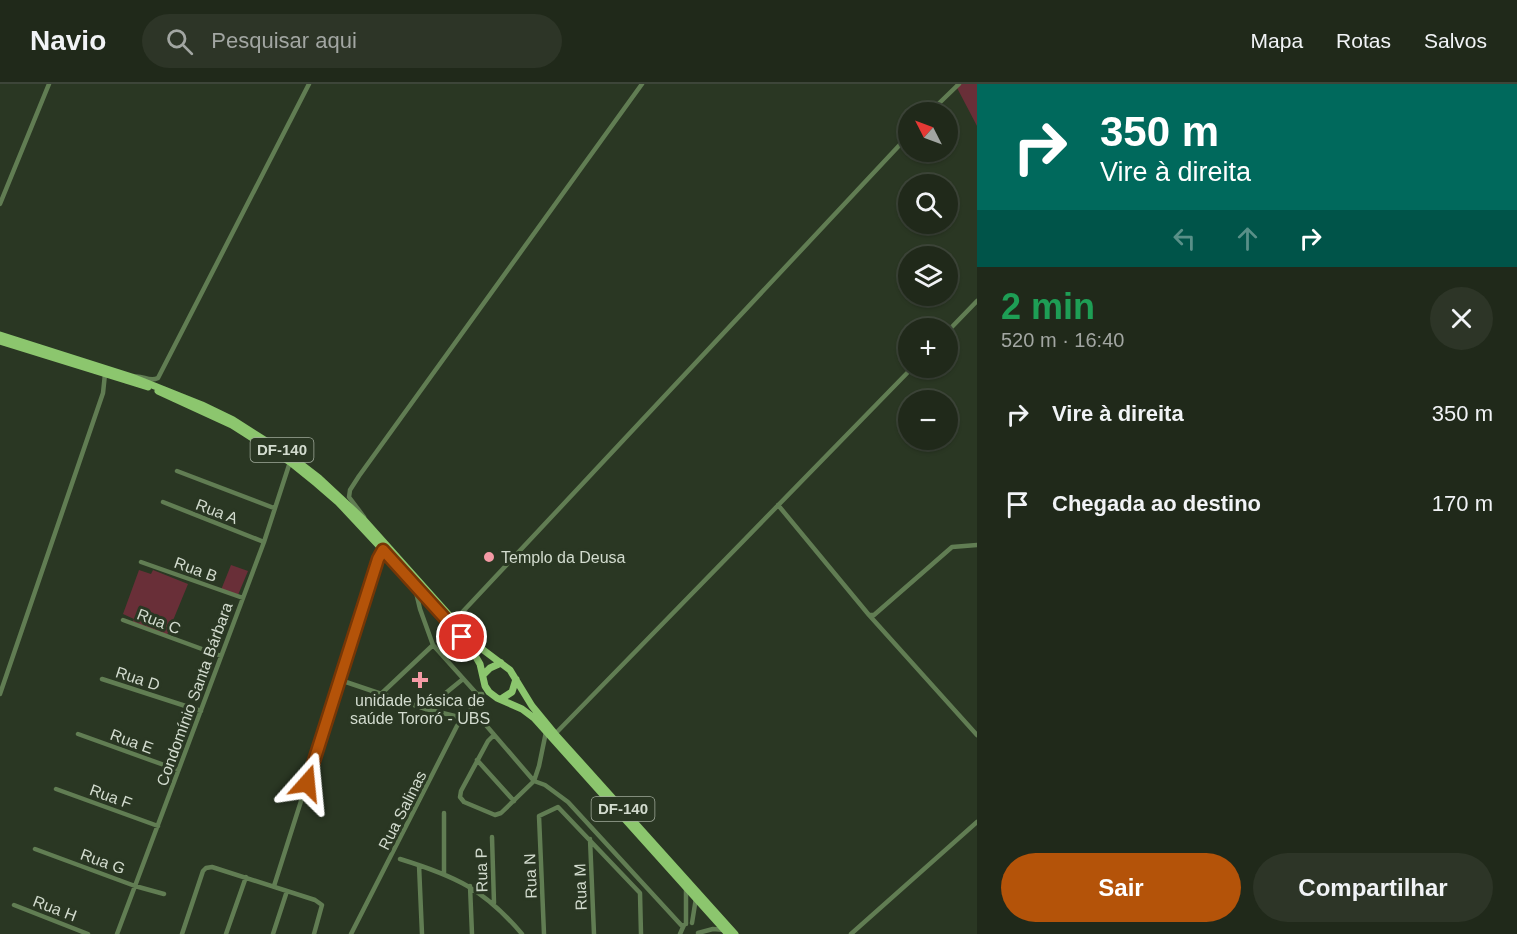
<!DOCTYPE html>
<html lang="pt">
<meta charset="utf-8">
<style>
body{margin:0;font-family:Helvetica,sans-serif;background:#2d3527;color:#f1f3f6;height:100vh;display:flex;flex-direction:column;font-size:22px;white-space:nowrap}
*{box-sizing:border-box;margin:0}
p{font-size:20px;color:#a2a6a2}
.icon{flex:none;width:33px;height:33px;fill:none;stroke:currentColor;stroke-width:2;stroke-linecap:round;stroke-linejoin:round}
.map{position:relative;flex:1;overflow:hidden}
.sheet{display:flex;flex-direction:column;background:#20291a;width:540px}
.sheet>*{flex:none}
.top-card{background:#00695c;color:#fff;overflow:hidden}
.needle{width:39px;rotate:312deg}
.buttons{position:absolute;left:898px;top:18px;display:grid;gap:12px}
.buttons a{display:grid;place-items:center;width:60px;height:60px;border-radius:50%;background:#20291a;box-shadow:0 2px 4px #0004,0 0 0 2px #3d4539;font-size:30px}
.pin{position:absolute;display:grid;place-items:center;width:51px;height:51px;color:#fff;margin:-26px;border:3px solid #fff;border-radius:50%;box-shadow:0 2px 6px #0007}
.me{position:absolute;width:66px;margin:-33px;rotate:18deg;stroke-linejoin:round;filter:drop-shadow(0 0 4px #0008)}
.turn{display:flex;align-items:center;gap:21px;height:126px;padding:0 24px;font-size:27px}
.turn .icon{width:78px;height:78px;stroke-width:2.5}
.turn b{display:block;font-size:42px;line-height:51px}
.lanes{display:flex;align-items:center;height:57px;padding:0 24px;background:#0003;justify-content:center;gap:30px;direction:ltr}
.lanes .off{opacity:.35}
.round{display:grid;place-items:center;flex:none;width:63px;height:63px;border-radius:32px;background:#2d3527}
.summary{display:flex;align-items:center;justify-content:space-between;height:102px;padding:0 24px}
h1{font-size:36px;font-weight:700;line-height:45px;color:#1e9e55}
.action{display:flex;gap:12px;margin-top:auto;padding:12px 24px}
.action a{flex:1;height:69px;border-radius:36px;background:#b45309;color:#fff;font-size:24px;font-weight:700;line-height:69px;text-align:center}
.action a+a{background:#2d3527;color:#f1f3f6}
ul{padding:0;list-style:none}
li{display:flex;align-items:center;gap:18px;height:90px;padding:0 24px}
li div{flex:1}
li b{display:block;font-size:22px}
li em{font-style:normal}
header{display:flex;align-items:center;gap:36px;box-sizing:border-box;height:84px;padding:0 30px;background:#20291a;border-bottom:2px solid #3d4539}
header strong{font-size:28px}
nav{display:flex;gap:33px;margin-inline-start:auto;font-size:21px}
.search{width:420px;height:54px;background:#2d3527;display:flex;align-items:center;gap:15px;box-sizing:border-box;padding:0 21px;border-radius:33px;color:#a2a6a2;font-size:22px}
main{display:flex;flex:1;min-height:0}
.map>svg:first-child{display:block}
.green{fill:#692f38}
.lines{fill:none;stroke-linecap:round;stroke-linejoin:round}
.street{stroke:#617d53;stroke-width:4.5}
.primary{stroke:#8cc66e;stroke-width:7}
.route-casing{stroke:#753606;stroke-width:15}
.route{stroke:#b45309;stroke-width:10}
.poi-dot{fill:#f49aa5;stroke:#2a3723;stroke-width:2}
.labels{text-anchor:middle;stroke-width:6;stroke-linejoin:round;paint-order:stroke}
.shield{fill:#2a3723;stroke:#a0aa9b;stroke-width:1.5}
.shield-label{font-size:15px;font-weight:bold;fill:#d2dbce}
.street-label{font-size:16px;fill:#d2dbce;stroke:#2a3723}
.poi-label{font-size:16px;fill:#d2dbce;stroke:#2a3723;text-anchor:start}
</style>
<header>
<strong>Navio</strong>
<div class="search"><svg class="icon" aria-label="search" viewBox="0 0 24 24"><circle cx="10" cy="10" r="6"/><path d="M15 15l6 6"/></svg>Pesquisar aqui</div>
<nav><a>Mapa</a><a>Rotas</a><a>Salvos</a></nav>
</header>
<main>
<div class="map">
<svg width="977" height="850" viewBox="0 0 977 850">
<rect width="100%" height="100%" fill="#2a3723"/>
<path class="green" d="M955 0H977V42Z
M231 481 248 487 238 511 221 506Z
M139 486 151 490 153 486 188 500 167 551 133 538 134 535 123 530Z"/>
<g class="lines">
<path class="street" d="M930 28 959 0
M0 120 49 0
M948 247 977 217
M133 293C142 290 149 299 158 294L309 0
M177 387 274 424
M163 418 264 458
M778 421 869 531 977 651
M364 433 349 413 350 406 359 392 642 0
M141 478 243 514
M415 504 420 525 433 561 477 610
M870 531H874L952 463 977 461
M123 536 221 572
M454 537 909 51
M102 595 201 627
M340 596 426 625 463 634
M382 609 433 561
M0 610 103 309 105 290
M426 625 463 595
M472 625 534 697 545 701 568 718 682 842
M78 650 178 686
M555 650 912 284
M494 651 488 657 461 707 460 713 464 718 495 731 501 729 534 697 539 682 546 648
M477 676 514 717
M56 705 158 742
M492 753 494 819
M590 755 594 850
M35 765 135 802 164 810
M400 775C455 792 484 805 522 850
M419 781 422 850
M444 789V729
M274 802 378 475 383 466
M470 802 472 850
M14 821 88 850
M692 839 696 814
M686 840V803
M698 849 713 845 725 846
M117 850 264 458 290 378
M182 850 203 787 206 784 212 783 315 816 322 821 314 850
M226 850 246 793
M273 850 287 807
M351 850 457 642C464 632 477 623 477 610H482V615L477 616
M544 850 539 732 558 723 640 809 641 850
M680 850 684 841
M851 850 977 738"/>
<path class="primary" d="M0 251 132 293 202 321 233 336 293 374 319 394 364 436 474 559 510 586 532 622 555 650 735 850
M0 257 148 303
M158 307 232 341 290 378 316 399 338 418 383 466 470 563 480 580 485 602 489 608 497 614 522 625 534 634 728 850
M483 591 490 584 501 579
M501 615 512 608 516 595"/>
</g>
<g class="lines">
<defs>
<path id="route" d="M307 699 378 475 383 466 462 553"/>
</defs>
<use href="#route" class="route-casing"/>
<use href="#route" class="route"/>
</g>
<g class="poi-dot">
<circle cx="489" cy="473" r="6"/>
<path d="M417 587h6v6h6v6h-6v6h-6v-6h-6v-6h6z"/>
</g>
<g class="labels">
<g class="shield">
<rect x="250.5" y="354" width="63" height="24" rx="4.5"/>
<rect x="591.5" y="713" width="63" height="24" rx="4.5"/>
</g>
<g class="shield-label">
<text x="282" y="371">DF-140</text>
<text x="623" y="730">DF-140</text>
</g>
<g class="street-label">
<text transform="translate(217 427) rotate(21)" y="6">Rua A</text>
<text transform="translate(196 485) rotate(20)" y="6">Rua B</text>
<text transform="translate(159 537) rotate(21)" y="6">Rua C</text>
<text transform="translate(138 594) rotate(18)" y="6">Rua D</text>
<text transform="translate(194 610) rotate(-70)" y="6">Condomínio Santa Bárbara</text>
<text transform="translate(132 657) rotate(20)" y="6">Rua E</text>
<text transform="translate(111 712) rotate(20)" y="6">Rua F</text>
<text transform="translate(402 726) rotate(-63)" y="6">Rua Salinas</text>
<text transform="translate(103 777) rotate(20)" y="6">Rua G</text>
<text transform="translate(481 786) rotate(-91)" y="6">Rua P</text>
<text transform="translate(530 792) rotate(-92)" y="6">Rua N</text>
<text transform="translate(580 803) rotate(-92)" y="6">Rua M</text>
<text transform="translate(55 824) rotate(21)" y="6">Rua H</text>
</g>
<g class="poi-label">
<text x="501" y="479">Templo da Deusa</text>
<text x="420" y="622" text-anchor="middle">unidade básica de<tspan x="420" dy="18">saúde Tororó - UBS</tspan></text>
</g>
</g>
</svg>
<div class="buttons">
<a><svg class="needle" viewBox="-14 -14 28 28"><path d="M0-13l5 13h-10z" fill="#e53935"/><path d="M0 13l5-13h-10z" fill="#a2a6a2"/></svg></a>
<a><svg class="icon" aria-label="search" viewBox="0 0 24 24"><circle cx="10" cy="10" r="6"/><path d="M15 15l6 6"/></svg></a>
<a><svg class="icon" aria-label="layers" viewBox="0 0 24 24"><path d="M12 4l9 5-9 5-9-5zM3 14l9 5 9-5"/></svg></a>
<a>+</a>
<a>−</a>
</div>
<div class="pin" style="left:462px;top:553px;background:#d93025"><svg class="icon" aria-label="arrive" viewBox="0 0 24 24"><path d="M6 21V4h12l-3 4 3 4H6"/></svg></div>
<svg class="me" style="left:307px;top:699px" viewBox="-20 -20 40 40"><path d="M0-17L14 15 0 8-14 15z" fill="#b45309" stroke="#fff" stroke-width="4"/></svg>
</div>
<section class="sheet">
<div class="top-card">
<div class="turn"><svg class="icon" aria-label="right" viewBox="0 0 24 24"><path d="M7 20v-9h11M14 6l5 5-5 5"/></svg><div><b>350 m</b>Vire à direita</div></div>
<div class="lanes"><svg class="icon off" aria-label="left" viewBox="0 0 24 24"><path d="M17 20v-9H6M10 6l-5 5 5 5"/></svg><svg class="icon off" aria-label="ahead" viewBox="0 0 24 24"><path d="M12 20V5M6 11l6-6 6 6"/></svg><svg class="icon" aria-label="right" viewBox="0 0 24 24"><path d="M7 20v-9h11M14 6l5 5-5 5"/></svg></div>
</div>
<div class="summary"><div><h1>2 min</h1><p>520 m · 16:40</p></div><a class="round"><svg class="icon" aria-label="close" viewBox="0 0 24 24"><path d="M6 6l12 12M18 6L6 18"/></svg></a></div>
<ul>
<li><svg class="icon" aria-label="right" viewBox="0 0 24 24"><path d="M7 20v-9h11M14 6l5 5-5 5"/></svg><div><b>Vire à direita</b></div><em>350 m</em></li>
<li><svg class="icon" aria-label="arrive" viewBox="0 0 24 24"><path d="M6 21V4h12l-3 4 3 4H6"/></svg><div><b>Chegada ao destino</b></div><em>170 m</em></li>
</ul>
<div class="action"><a>Sair</a><a>Compartilhar</a></div>
</section>
</main>
